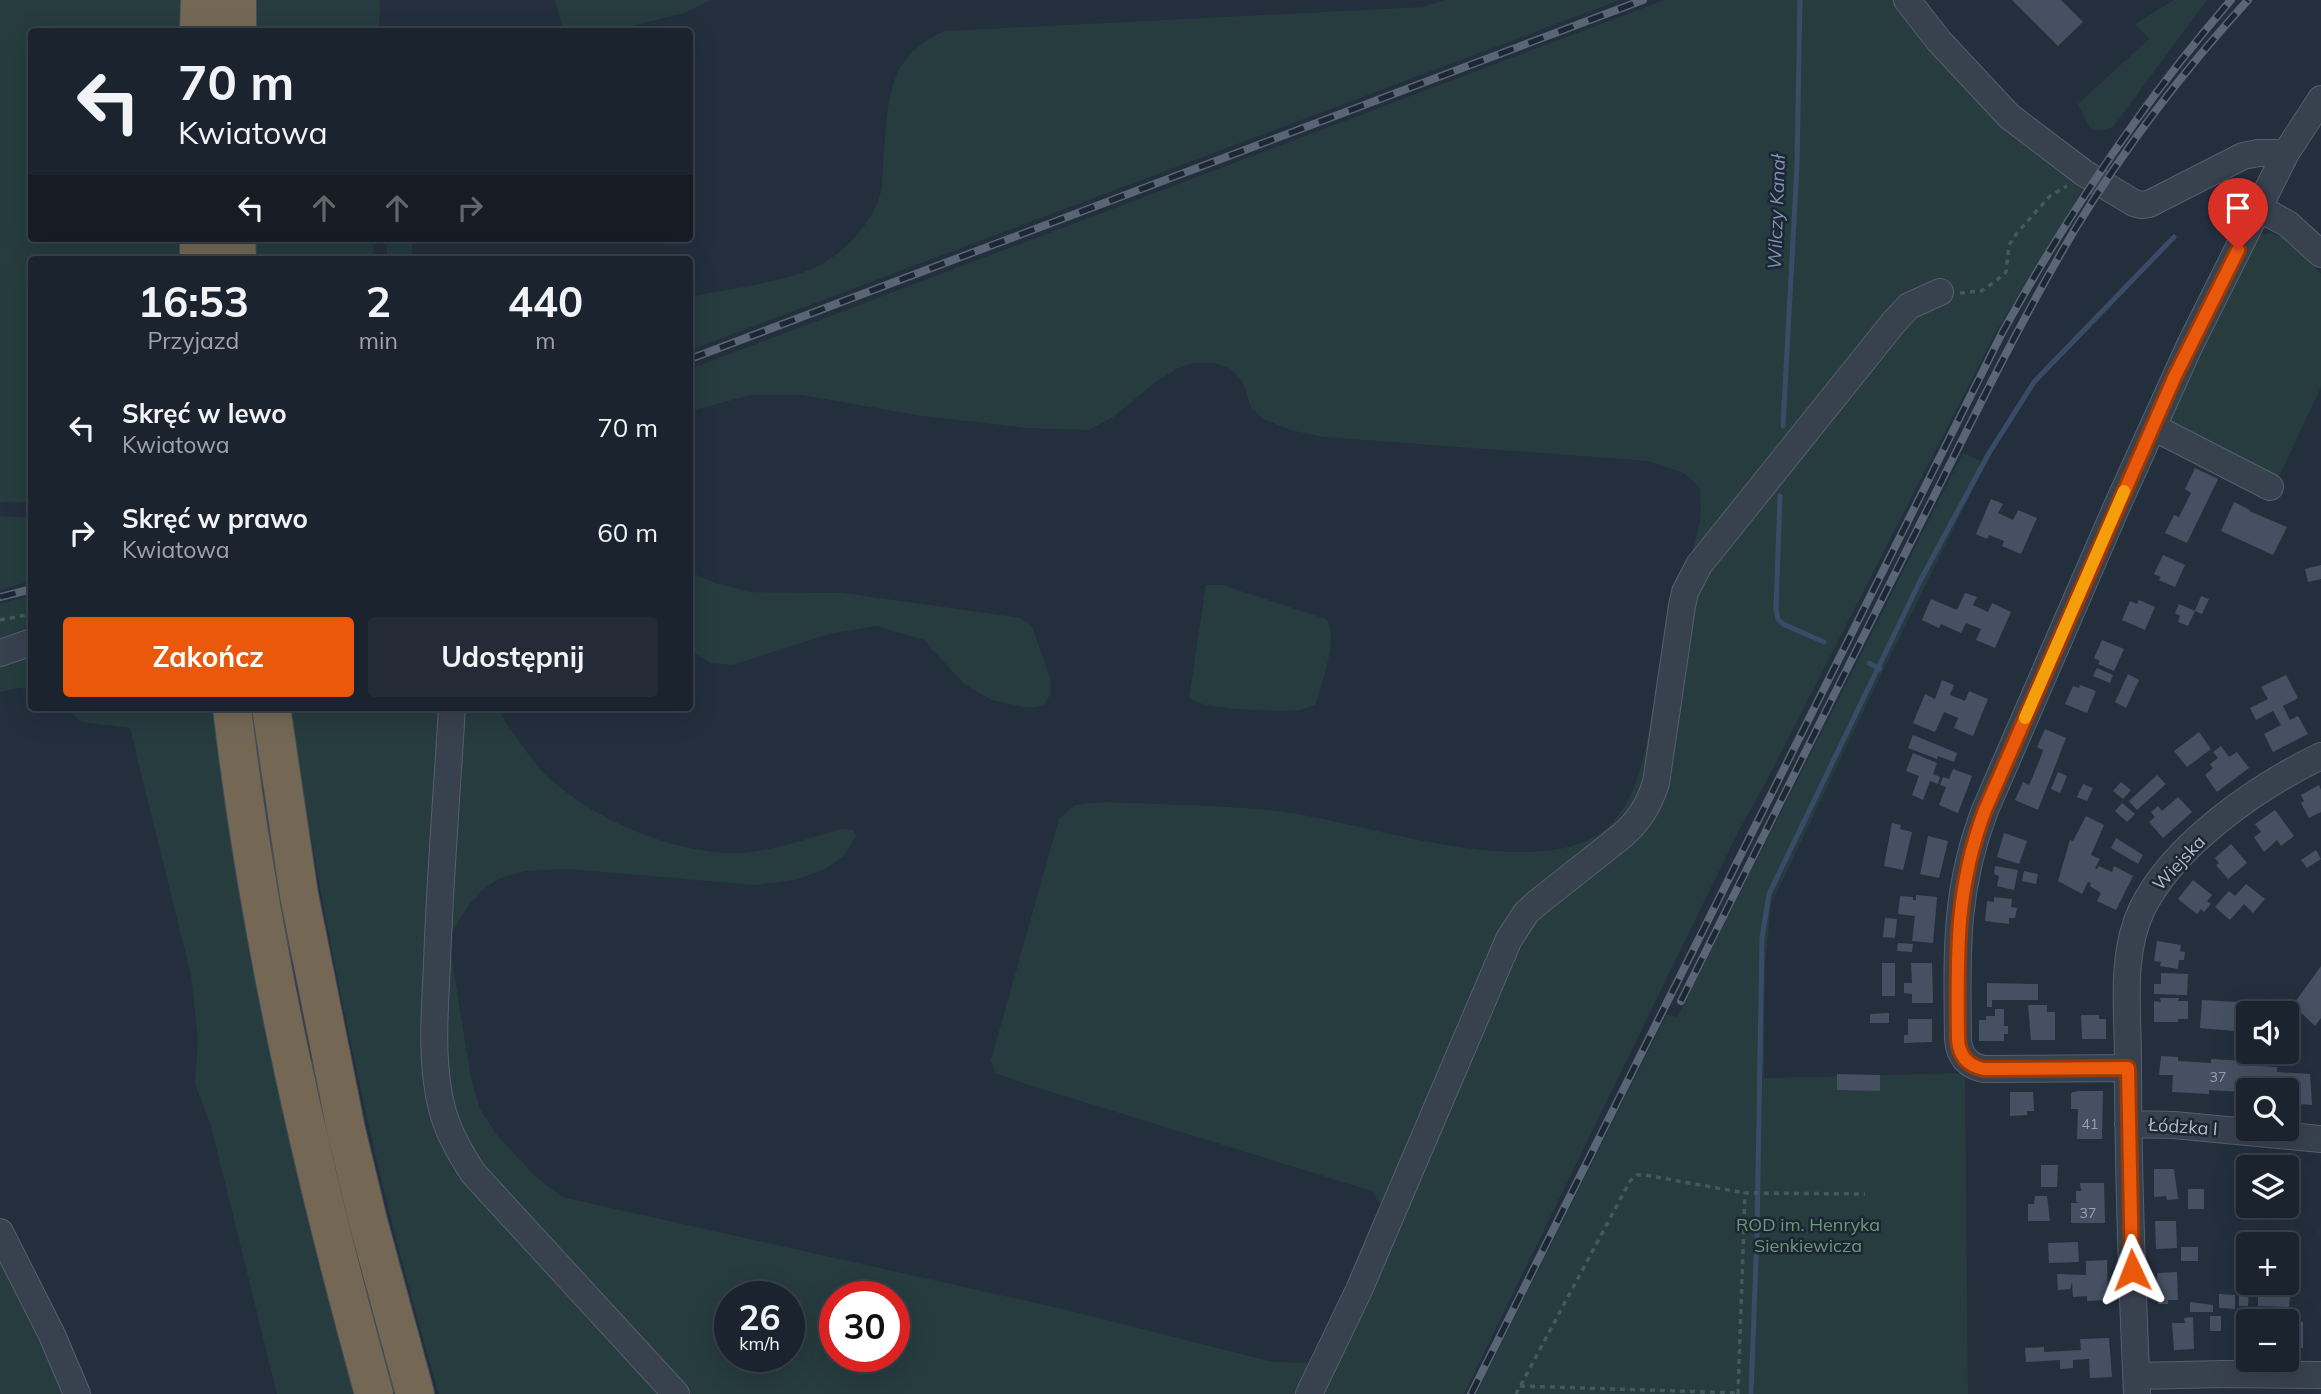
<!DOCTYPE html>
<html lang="pl">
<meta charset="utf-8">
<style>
body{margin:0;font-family:Mulish,sans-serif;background:#242b36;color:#f1f3f6;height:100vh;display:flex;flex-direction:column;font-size:26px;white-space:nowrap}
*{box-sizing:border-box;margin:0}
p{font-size:23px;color:#a0a4aa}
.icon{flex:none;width:38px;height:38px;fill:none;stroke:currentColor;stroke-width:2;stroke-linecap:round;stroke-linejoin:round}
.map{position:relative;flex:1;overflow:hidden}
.details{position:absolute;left:28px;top:256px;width:665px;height:455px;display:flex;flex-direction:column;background:#1b232e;border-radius:7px;box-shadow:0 7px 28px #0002,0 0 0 2px #39404a}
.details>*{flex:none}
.banner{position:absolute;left:28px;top:28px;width:665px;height:214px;border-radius:7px;box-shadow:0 7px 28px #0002,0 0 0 2px #39404a;background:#1b232e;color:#f1f3f6;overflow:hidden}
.tools{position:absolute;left:2236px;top:1001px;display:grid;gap:14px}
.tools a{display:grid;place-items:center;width:63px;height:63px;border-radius:7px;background:#1b232e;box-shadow:0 7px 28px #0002,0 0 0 2px #39404a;font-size:35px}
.speed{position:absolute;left:714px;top:1281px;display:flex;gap:14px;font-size:35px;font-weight:700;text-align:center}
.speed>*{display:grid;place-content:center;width:91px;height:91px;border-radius:50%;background:#1b232e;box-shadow:0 7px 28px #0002,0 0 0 2px #39404a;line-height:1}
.speed small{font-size:18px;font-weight:400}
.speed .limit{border:10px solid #d22;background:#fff;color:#111}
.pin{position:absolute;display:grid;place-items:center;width:60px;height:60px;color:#fff;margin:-72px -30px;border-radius:50% 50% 50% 0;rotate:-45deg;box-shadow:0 0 7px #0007}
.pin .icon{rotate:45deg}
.me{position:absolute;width:77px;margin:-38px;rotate:358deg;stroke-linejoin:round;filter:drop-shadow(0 0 5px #0008)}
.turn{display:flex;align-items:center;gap:24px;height:147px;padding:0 35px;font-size:32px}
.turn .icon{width:91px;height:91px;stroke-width:2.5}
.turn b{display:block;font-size:49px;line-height:60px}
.lanes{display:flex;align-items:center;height:66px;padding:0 35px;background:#0003;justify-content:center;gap:35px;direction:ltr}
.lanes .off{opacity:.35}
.eta{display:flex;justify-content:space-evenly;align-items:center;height:119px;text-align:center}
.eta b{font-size:42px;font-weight:700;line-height:49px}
.action{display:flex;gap:14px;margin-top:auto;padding:14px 35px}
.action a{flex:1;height:80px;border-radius:7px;background:#ea580c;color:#fff;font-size:28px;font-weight:700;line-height:80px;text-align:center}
.action a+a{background:#242b36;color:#f1f3f6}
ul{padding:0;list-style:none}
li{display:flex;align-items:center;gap:21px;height:105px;padding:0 35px}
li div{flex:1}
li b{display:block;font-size:26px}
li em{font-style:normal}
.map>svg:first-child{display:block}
.green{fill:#263c3f;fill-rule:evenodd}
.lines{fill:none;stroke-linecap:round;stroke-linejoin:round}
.stream{stroke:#394c67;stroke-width:5}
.building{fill:#455162}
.minor-casing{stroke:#565f6c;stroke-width:28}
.highway-casing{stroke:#434c59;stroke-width:40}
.path{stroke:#44595c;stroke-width:3.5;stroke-dasharray:5 5;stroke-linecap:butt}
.minor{stroke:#38414e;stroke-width:26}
.highway{stroke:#746855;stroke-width:38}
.rail-casing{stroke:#5a6575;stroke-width:8}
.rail{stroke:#1d2633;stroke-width:5;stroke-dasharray:16;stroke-linecap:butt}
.route-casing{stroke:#983908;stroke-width:18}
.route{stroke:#ea580c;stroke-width:12}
.slow{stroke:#f59e0b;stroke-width:12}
.labels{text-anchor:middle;stroke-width:5;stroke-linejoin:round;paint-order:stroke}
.number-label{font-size:14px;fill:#98a1af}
.street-label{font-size:18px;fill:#b4bcc9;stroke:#1d2633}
.park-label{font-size:18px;fill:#6b9a76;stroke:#1d2633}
.water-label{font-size:19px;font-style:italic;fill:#7c92b1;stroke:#1d2633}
</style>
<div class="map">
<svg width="2321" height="1394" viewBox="0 0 2321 1394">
<rect width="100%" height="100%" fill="#242f3e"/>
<path class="green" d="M0 0H181L180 31 32 32V238H180V259H32L31 502H0Z
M257 0H380L379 31 256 32Z
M555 0H711L684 13 647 22 618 31 564 32Z
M1446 0H1620L690 350V297C726 289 789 282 820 265 845 252 870 225 879 198 883 189 882 176 883 166 889 108 882 57 945 31L1422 7Z
M1664 0H1899L1914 22 2008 125 2087 183 1997 330 1765 784 1738 832 1464 1394H686L490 1181 468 1150 456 1126 449 1101 442 1041 462 707H497C509 728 533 764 551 780 597 820 664 849 726 853 763 855 805 839 841 829L853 830 856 836 845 855 825 869 795 880 754 885 567 869 526 871 500 878 481 891 468 906 452 932 450 948 470 1073 479 1107 496 1134 536 1177 562 1197 1067 1310 1273 1362 1317 1363 1380 1227 1382 1207 1372 1191 1032 1086 995 1073 991 1060 1059 819 1075 805 1104 802C1163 805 1224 804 1284 812 1364 822 1542 887 1608 827 1649 789 1650 709 1661 658 1670 613 1690 570 1699 525 1702 513 1700 500 1700 488L1684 473 1648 461 1323 437 1290 430 1264 419 1251 408 1243 382 1231 369 1215 363H1194L1178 368 1157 381 1113 417 1089 430 1028 428 922 416 802 395H751L690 411V369ZM730 1297H789V1356H730ZM835 1297H894V1356H835Z
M2174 0H2207L2113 127 2101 131 2090 128 2078 104 2149 39 2135 24Z
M2270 233 2289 239 2321 274V387L2277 481 2166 426 2254 237Z
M254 238H374L373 259H255Z
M387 238H412V259H387Z
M1963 453 1986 463 1883 670 1771 904 1765 965 1764 1078 1963 1073 1965 1074 1968 1394H1476L1667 1014 1677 1018Z
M0 516 32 518 31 581 0 590Z
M690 572 715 583 750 592 843 593 1021 618 1032 626 1050 678V695L1043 706 1028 708 992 700 964 684 924 640 876 626 829 634 732 665 711 663 690 650Z
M1206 585H1222L1326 619C1340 635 1321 684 1316 704 1311 706 1306 709 1300 710 1280 712 1202 710 1189 698Z
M31 595V628L0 638V604Z
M31 650V689L18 688 0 692V662Z
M64 707H215L354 1394H277L211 1126 195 1084 198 1038 191 975 130 728 82 722Z
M289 707H444L432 1110 666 1394H439C372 1169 326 939 289 707Z
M0 1249 69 1394H0Z"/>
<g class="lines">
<path class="stream" d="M1783 426 1797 165 1800 0
M1780 496 1776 609 1778 619 1783 624 1824 642
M1869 663 1880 669
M1751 1394 1757 1234 1762 938 1769 894 1920 581 1989 453 2034 382 2174 237"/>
</g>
<path class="building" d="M2012 0H2061L2083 22 2058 46Z
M2195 468 2218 479 2187 543 2165 533 2174 515 2179 517 2191 493 2185 489Z
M1991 499 2003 504 1998 513 2013 520 2018 510 2037 518 2021 554 2002 546 2004 541 1989 535 1987 539 1976 534Z
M2234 502 2250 510 2249 511 2287 527 2273 555 2221 531Z
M2163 555 2185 565 2175 587 2159 580 2161 577 2154 574Z
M2321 565V579L2308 582 2305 569Z
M1965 593 1977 597 1973 605 1988 612 1992 603 2011 612 1995 648 1976 640 1981 629 1966 623 1961 633 1941 624 1939 628 1922 620 1931 599 1957 610Z
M2201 596 2209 599 2202 614 2195 611Z
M2139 600 2155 607 2145 630 2122 620 2130 601 2137 604Z
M2179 604 2195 611 2188 626 2178 622 2180 616 2175 613Z
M2102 640 2124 649 2114 671 2098 664 2100 661 2094 658Z
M2097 668 2113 675 2110 683 2093 676Z
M2128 674 2139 680 2126 708 2115 702Z
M2286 675 2298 698 2283 706 2290 720 2298 716 2308 734 2273 752 2264 734 2281 725 2273 711 2256 720 2250 708 2268 699 2261 687Z
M1942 680 1954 685 1950 695 1965 701 1969 691 1988 699 1973 736 1954 728 1958 718 1944 712 1935 732 1913 723 1925 694 1935 699Z
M2080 685 2096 691 2087 713 2065 704 2073 686 2079 688Z
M2045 729 2066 738 2038 810 2015 800 2023 782 2029 785 2031 781 2042 754 2043 750 2037 747Z
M2199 732 2211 749 2187 767 2174 751Z
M1913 735 1957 753 1954 762 1938 756 1937 759 1908 748Z
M2221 746 2229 757 2237 752 2249 768 2217 792 2205 775 2213 768 2210 764 2218 758 2213 752Z
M1913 753 1937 763 1933 774 1940 777 1938 784 1930 781 1923 800 1912 795 1919 776 1906 771Z
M1953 769 1972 776 1958 813 1939 805 1946 787 1940 785 1943 777 1949 779Z
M2058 772 2067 776 2060 793 2051 789Z
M2157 775 2166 784 2137 810 2129 801Z
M2121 782 2131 790 2123 799 2113 791Z
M2083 784 2093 788 2087 801 2077 797Z
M2319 785 2321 790V812L2309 818 2301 803 2304 801 2301 795Z
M2178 797 2192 812 2163 838 2149 822 2155 817 2151 812 2158 806 2162 811Z
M2122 803 2135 814 2127 822 2115 811Z
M2275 810 2294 836 2281 846 2277 840 2264 852 2254 837 2261 832 2255 824Z
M2086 816 2104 825 2091 855 2100 859 2095 868 2097 869 2099 866 2112 872 2114 866 2133 876 2116 910 2097 901 2101 893 2090 886 2091 883 2088 882 2082 894 2058 881 2070 840 2073 841Z
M1892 823 1901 825 1900 829 1912 832 1903 870 1884 866Z
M2004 833 2027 841 2019 864 1997 857Z
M1928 836 1948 841 1939 878 1920 874Z
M2116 838 2143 855 2138 864 2111 848Z
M2231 844 2247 863 2228 879 2216 865 2219 863 2215 858Z
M2316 850 2321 859 2307 868 2301 860Z
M1995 866 2018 870 2014 890 1997 886 1999 876 1994 874Z
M2024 871 2038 874 2036 884 2022 881Z
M2193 880 2212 895 2207 901 2211 904 2204 912 2201 909 2197 914 2178 899Z
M2246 884 2265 899 2253 913 2244 904 2230 920 2215 907 2229 891 2235 896Z
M1916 895 1937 897 1933 943 1912 941 1915 916 1898 914 1900 896 1913 897V900H1916Z
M1994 897 2012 899 2011 907 2017 908 2015 918H2009V924L1985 921 1987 901 1994 902Z
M1885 918 1897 919 1895 938 1883 937Z
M2157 941 2181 945 2180 951 2185 952 2184 960H2179L2178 969 2160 966 2161 962 2154 961Z
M1898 943 1913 944 1912 952 1897 951Z
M1882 963H1895V996H1882Z
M1911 963H1932L1933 1003H1912V994L1904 993V983H1912Z
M2321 966V1018L2315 1026 2293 1005Z
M2161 973 2188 974 2187 995 2154 994V984H2161Z
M1987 983 2038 984V1000H1992V1007H1987Z
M2160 998H2179L2178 1001H2188V1019H2178V1022H2154V1001L2161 1002Z
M2202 1000 2237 1002 2235 1031 2200 1028Z
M2028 1005H2047V1012H2055V1040H2031Z
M1995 1009H2004V1026H2008V1034H2004V1041H1979V1020H1986V1016H1995Z
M1889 1013V1023H1870V1014Z
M2081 1015H2099V1019H2106V1039H2082Z
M1908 1019H1932V1042L1904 1043V1035H1908Z
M2161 1056 2178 1057V1061L2211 1063V1059L2244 1061V1065L2277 1067V1072L2310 1074 2312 1105 2287 1103V1090H2249V1097L2242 1096V1092L2209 1090V1094L2172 1092 2173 1075H2159Z
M1837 1074 1880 1075V1091L1837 1090Z
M2078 1091H2103L2102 1139H2077L2078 1109H2071V1093Z
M2010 1092H2033L2034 1111H2027V1115L2010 1116Z
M2041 1165H2058L2057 1187H2041Z
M2154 1169H2174L2178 1199 2167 1200 2166 1196 2154 1197Z
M2080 1183H2104L2105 1223H2071V1203H2081L2076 1202V1191H2081Z
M2188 1189H2204V1209H2188Z
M2035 1196H2047L2050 1221H2028V1204H2034Z
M2155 1221H2176L2177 1248 2156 1249Z
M2078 1242 2079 1262 2049 1263 2048 1243Z
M2181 1247H2198V1261H2181Z
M2107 1260 2108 1300 2087 1301V1296L2073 1297 2072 1282 2070 1289 2058 1290 2057 1274 2086 1275V1261Z
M2177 1272 2178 1300H2168V1304H2158L2157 1273Z
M2277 1285H2294V1297L2290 1296 2289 1307 2258 1306V1295L2277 1296Z
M2239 1289H2249L2248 1306H2239Z
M2219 1294 2235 1295V1309L2219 1308Z
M2190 1302 2213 1305V1312H2190Z
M2210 1316H2221V1331H2210Z
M2193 1317 2194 1349 2174 1350 2172 1323H2185L2184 1318Z
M2287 1322H2303V1348H2287Z
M2109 1338 2112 1377 2090 1378 2089 1359 2073 1360V1368L2060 1369V1360L2026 1362 2025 1348 2044 1347V1352L2081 1350 2080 1339Z"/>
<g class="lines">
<defs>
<path id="minor" d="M1907 0 1939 41 2009 116 2084 173 2134 203 2141 205 2149 204 2243 156 2258 153H2286
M2259 208 2288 224 2321 254
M2153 427 2270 487
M0 653 32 642
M452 707C447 792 440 877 437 963 435 1007 431 1052 439 1095 444 1125 457 1148 473 1173L676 1394
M288 973 316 1049
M2128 1068 1984 1069C1968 1066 1959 1056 1958 1039 1957 954 1954 891 1985 810L2117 506 2190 345 2286 153 2321 99
M2128 1124 2174 1125 2321 1139
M0 1232 52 1335 77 1394
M2137 1376 2224 1374 2321 1375
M1309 1394 1359 1290 1509 939 1526 913 1537 903 1623 835C1640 820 1649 804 1656 783L1682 606 1685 592 1699 565 1894 322 1909 306 1940 292
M2137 1394C2132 1283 2128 1172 2128 1060 2128 1011 2120 955 2142 909 2174 844 2257 787 2321 756"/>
<path id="highway" d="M199 32 200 0
M237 32V0
M199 238V259
M236 238 237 259
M232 707C259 940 312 1169 374 1394
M271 707 299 895 346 1130 368 1221 415 1394"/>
</defs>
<use href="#minor" class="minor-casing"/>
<use href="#highway" class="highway-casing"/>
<path class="path" d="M1960 293 1981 291 1996 281 2006 272 2009 245 2017 233 2050 196 2067 186
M0 620 32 614
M1520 1386 1738 1393
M1516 1394 1630 1181 1637 1175H1645L1745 1193
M1738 1394 1745 1193 1865 1194"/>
<use href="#minor" class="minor"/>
<use href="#highway" class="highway"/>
<defs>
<path id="rail" d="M690 359 1643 0
M0 597 32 589
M1681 1001C1762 839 1843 676 1925 514 1974 417 2021 319 2077 226 2126 146 2185 69 2248 0
M1471 1394 2002 333C2068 214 2142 103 2231 0"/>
</defs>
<use href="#rail" class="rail-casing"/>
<use href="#rail" class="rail"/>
</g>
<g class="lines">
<defs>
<path id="route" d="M2132 1270 2128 1068 1984 1069C1968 1066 1959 1056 1958 1039 1957 956 1955 889 1985 810L2175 376 2238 250"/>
</defs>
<use href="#route" class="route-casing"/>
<use href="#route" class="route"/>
<path class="slow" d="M2025 718 2124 491"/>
</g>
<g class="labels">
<g class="number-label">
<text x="2218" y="1082">37</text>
<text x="2090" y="1129">41</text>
<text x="2088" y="1218">37</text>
</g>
<g class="street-label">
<text transform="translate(2179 863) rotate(-47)" y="6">Wiejska</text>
<text transform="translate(2183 1127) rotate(4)" y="6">Łódzka I</text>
</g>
<g class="park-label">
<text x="1808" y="1231">ROD im. Henryka<tspan x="1808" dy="21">Sienkiewicza</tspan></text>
</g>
<g class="water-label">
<text transform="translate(1776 212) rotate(-88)" y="7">Wilczy Kanał</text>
</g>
</g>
</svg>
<div class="tools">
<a><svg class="icon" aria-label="sound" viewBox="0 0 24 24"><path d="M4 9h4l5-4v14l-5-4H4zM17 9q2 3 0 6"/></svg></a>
<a><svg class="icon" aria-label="search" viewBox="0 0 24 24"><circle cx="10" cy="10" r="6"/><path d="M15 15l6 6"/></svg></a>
<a><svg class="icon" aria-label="layers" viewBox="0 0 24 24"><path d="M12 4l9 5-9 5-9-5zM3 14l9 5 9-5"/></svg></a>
<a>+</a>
<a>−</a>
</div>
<div class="speed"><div>26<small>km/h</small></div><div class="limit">30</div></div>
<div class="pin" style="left:2238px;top:250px;background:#d93025"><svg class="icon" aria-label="arrive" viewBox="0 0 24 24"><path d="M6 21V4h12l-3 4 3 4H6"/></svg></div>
<svg class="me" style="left:2132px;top:1270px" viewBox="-20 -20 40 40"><path d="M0-17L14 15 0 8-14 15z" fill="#ea580c" stroke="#fff" stroke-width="4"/></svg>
<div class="banner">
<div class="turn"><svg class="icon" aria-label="left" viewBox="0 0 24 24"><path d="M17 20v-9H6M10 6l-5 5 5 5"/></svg><div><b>70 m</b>Kwiatowa</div></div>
<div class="lanes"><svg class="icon" aria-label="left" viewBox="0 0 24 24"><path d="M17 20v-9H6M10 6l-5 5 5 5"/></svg><svg class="icon off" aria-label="ahead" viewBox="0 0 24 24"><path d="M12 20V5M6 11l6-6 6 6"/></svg><svg class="icon off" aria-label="ahead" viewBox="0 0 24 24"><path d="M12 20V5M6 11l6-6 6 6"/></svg><svg class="icon off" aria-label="right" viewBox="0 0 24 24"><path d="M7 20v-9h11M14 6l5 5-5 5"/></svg></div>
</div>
<section class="details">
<div class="eta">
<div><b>16:53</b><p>Przyjazd</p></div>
<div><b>2</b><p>min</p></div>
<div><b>440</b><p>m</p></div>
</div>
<ul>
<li><svg class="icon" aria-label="left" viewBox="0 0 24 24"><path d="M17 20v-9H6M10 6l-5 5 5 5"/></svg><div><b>Skręć w lewo</b><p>Kwiatowa</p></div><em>70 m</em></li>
<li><svg class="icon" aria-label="right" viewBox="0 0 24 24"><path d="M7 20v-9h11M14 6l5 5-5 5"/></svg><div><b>Skręć w prawo</b><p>Kwiatowa</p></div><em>60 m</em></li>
</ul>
<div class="action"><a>Zakończ</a><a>Udostępnij</a></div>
</section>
</div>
